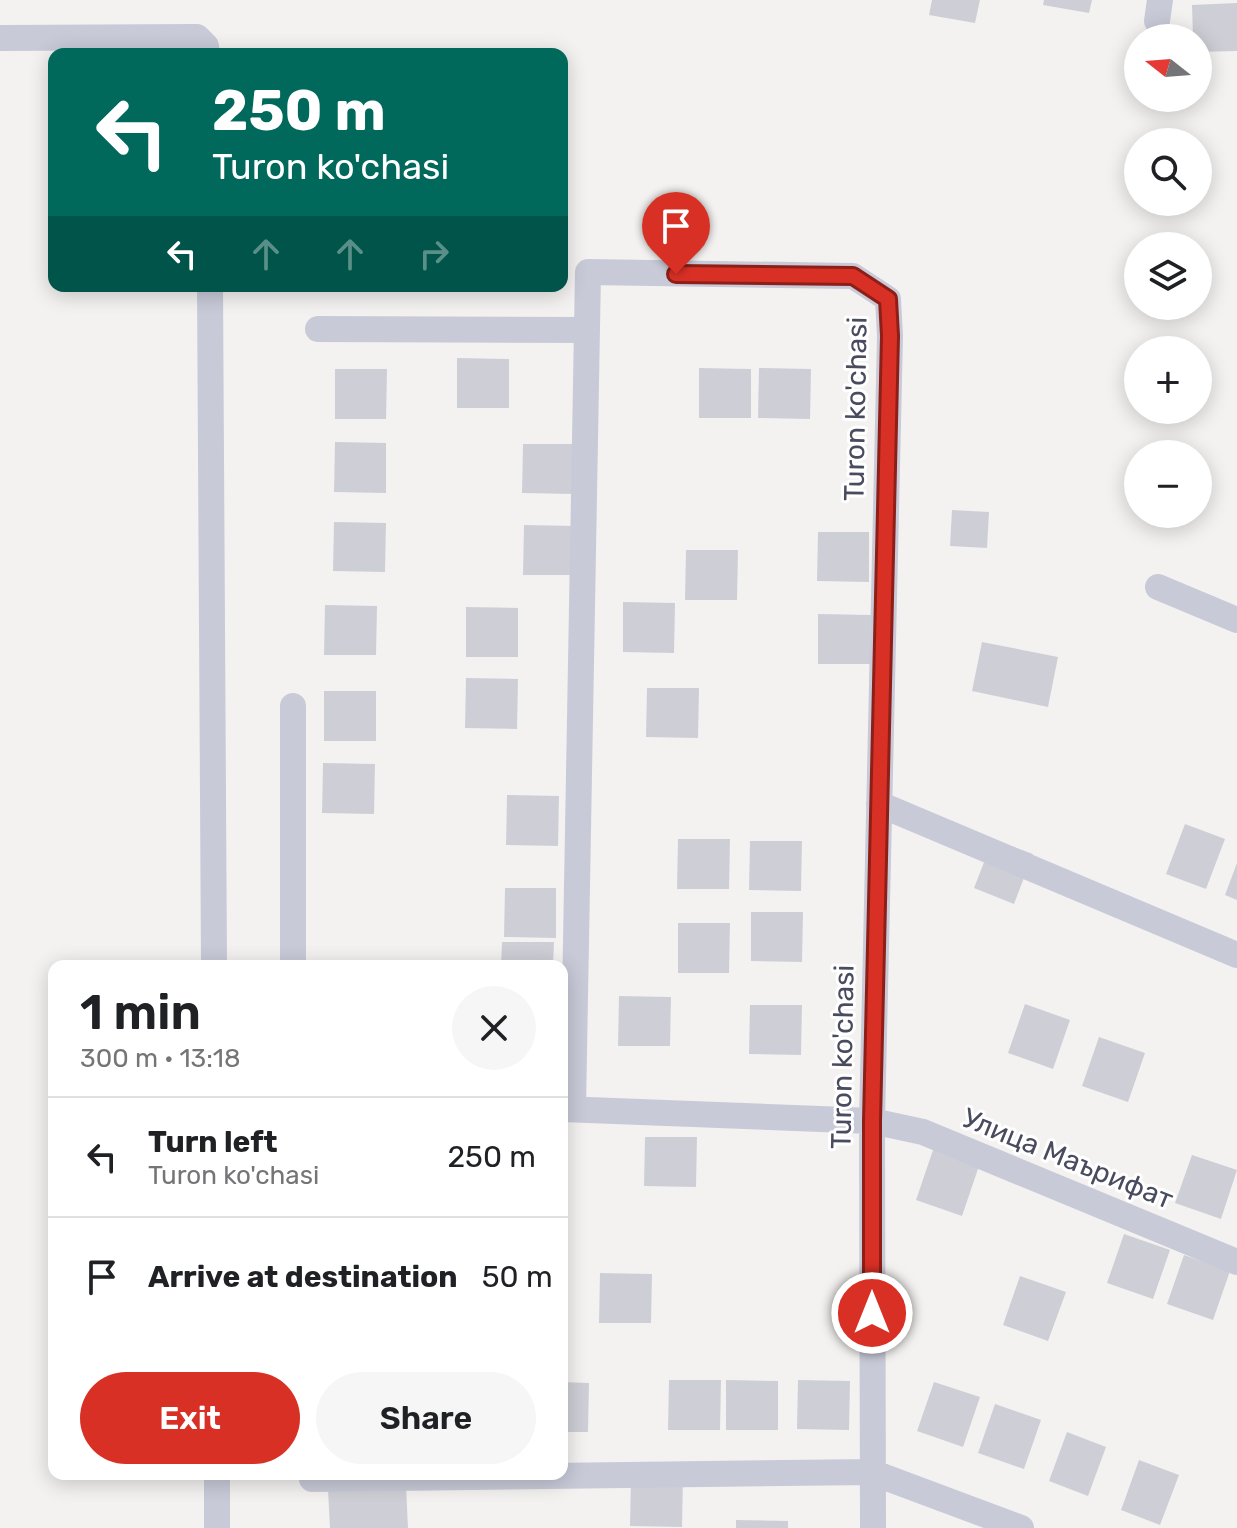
<!DOCTYPE html>
<meta charset="utf-8">
<style>
body{margin:0;font-family:Rubik,sans-serif;background:#f6f6f6;color:#202124;height:100vh;display:flex;flex-direction:column;font-size:30px;white-space:nowrap}
*{box-sizing:border-box;margin:0}
p{font-size:26px;color:#757577}
.icon{flex:none;width:44px;height:44px;fill:none;stroke:currentColor;stroke-width:2;stroke-linecap:round;stroke-linejoin:round}
.map{position:relative;flex:1;overflow:hidden}
.details{position:absolute;left:48px;top:960px;width:520px;height:520px;display:flex;flex-direction:column;background:#fff;border-radius:16px;box-shadow:0 4px 20px #0003}
.details>*{flex:none}
.guide{position:absolute;left:48px;top:48px;width:520px;height:244px;border-radius:16px;box-shadow:0 4px 20px #0003;background:#00695c;color:#fff;overflow:hidden}
.needle{width:52px;rotate:287deg}
.fabs{position:absolute;left:1124px;top:24px;display:grid;gap:16px}
.fabs a{display:grid;place-items:center;width:88px;height:88px;border-radius:50%;background:#fff;box-shadow:0 4px 20px #0003;font-size:40px}
.pin{position:absolute;display:grid;place-items:center;width:68px;height:68px;color:#fff;margin:-82px -34px;border-radius:50% 50% 50% 0;rotate:-45deg;box-shadow:0 0 8px #0007}
.pin .icon{rotate:45deg}
.me{position:absolute;width:88px;margin:-44px;rotate:0deg;stroke-linejoin:round;filter:drop-shadow(0 0 6px #0008)}
.turn{display:flex;align-items:center;gap:28px;height:168px;padding:0 32px;font-size:36px}
.turn .icon{width:104px;height:104px;stroke-width:2.5}
.turn b{display:block;font-size:56px;line-height:68px}
.lanes{display:flex;align-items:center;height:76px;padding:0 32px;background:#0003;justify-content:center;gap:40px;direction:ltr}
.lanes .off{opacity:.35}
.round{display:grid;place-items:center;flex:none;width:84px;height:84px;border-radius:42px;background:#f6f6f6}
.overview{display:flex;align-items:center;justify-content:space-between;height:136px;padding:0 32px}
h1{font-size:48px;font-weight:600;line-height:60px}
.action{display:flex;gap:16px;margin-top:auto;padding:16px 32px}
.action a{flex:1;height:92px;border-radius:48px;background:#d93025;color:#fff;font-size:32px;font-weight:600;line-height:92px;text-align:center}
.action a+a{background:#f6f6f6;color:#202124}
ul{padding:0;list-style:none}
li{display:flex;align-items:center;gap:24px;height:120px;padding:0 32px;border-top:2px solid #e0e0e0}
li div{flex:1}
li b{display:block;font-size:30px}
li em{font-style:normal}
.map>svg:first-child{display:block}
.building{fill:#cecfd6}
.lines{fill:none;stroke-linecap:round;stroke-linejoin:round}
.minor{stroke:#c8cad8;stroke-width:26}
.route-casing{stroke:#8d1f18;stroke-width:20}
.route{stroke:#d93025;stroke-width:14}
.labels{text-anchor:middle;stroke-width:6;stroke-linejoin:round;paint-order:stroke}
.street-label{font-size:28px;fill:#494b5e;stroke:#fff}
</style>
<div class="map">
<svg width="1237" height="1528" viewBox="0 0 1237 1528">
<rect width="100%" height="100%" fill="#f3f2f1"/>
<path class="building" d="M932 0H980L975 23 929 15Z
M1044 0H1092L1089 13 1043 5Z
M1237 3V51L1198 52V38H1193L1192 5Z
M457 358 509 359V408H457Z
M699 368 751 369V418H699Z
M759 368 811 369 810 419 758 418Z
M335 369H387L386 419H335Z
M335 442 386 443V493L334 492Z
M523 444H575L574 494 522 493Z
M952 510 989 512 987 548 950 546Z
M334 522 386 523 385 572 333 571Z
M524 525 575 526V575H523Z
M818 532H869V582L817 581Z
M686 550H738L737 600H685Z
M623 602 675 603 674 653 623 652Z
M325 605 377 606 376 655H324Z
M466 607 518 608V657H466Z
M818 614 871 615 870 664H818Z
M982 642 1058 657 1048 707 972 691Z
M466 678 518 679 517 729 465 728Z
M647 688H699L698 738 646 737Z
M324 691H376V741H324Z
M323 763 375 764 374 814 322 813Z
M507 795 559 796 558 846 506 845Z
M1185 824 1225 839 1206 889 1166 874Z
M678 839H730L729 889H677Z
M993 839 1033 854 1014 904 974 888Z
M750 841H802L801 891 749 890Z
M1237 863V900L1225 895Z
M505 888H556V938L504 937Z
M751 912H803L802 962 751 961Z
M678 923H730L729 973H678Z
M502 942H554L553 966H501Z
M619 996 671 997 670 1046H618Z
M1025 1004 1070 1020 1053 1069 1008 1053Z
M750 1005H802L801 1055 749 1054Z
M1099 1037 1145 1053 1128 1102 1082 1086Z
M645 1137H697L696 1187 644 1186Z
M933 1150 979 1166 962 1216 916 1200Z
M1192 1155 1237 1170 1221 1219 1175 1203Z
M1124 1234 1170 1250 1153 1299 1107 1283Z
M1184 1255 1230 1271 1213 1320 1167 1304Z
M600 1273 652 1274 651 1323H599Z
M1020 1276 1066 1292 1048 1341 1003 1325Z
M669 1380H721L720 1430H668Z
M726 1380 778 1381V1430H726Z
M798 1380 850 1381 849 1430 797 1429Z
M562 1382 589 1383 588 1432H562Z
M934 1382 980 1397 963 1447 917 1431Z
M995 1404 1041 1420 1024 1469 978 1453Z
M1067 1432 1106 1447 1088 1496 1049 1481Z
M1139 1460 1179 1475 1160 1525 1121 1510Z
M631 1477H683L682 1527 630 1526Z
M406 1486 408 1528H330L328 1490Z
M736 1520 788 1521V1528H736Z"/>
<g class="lines">
<path class="minor" d="M1157 21 1160 0
M0 38 197 37 206 46 207 54
M210 286 214 966
M318 329 587 330
M1158 587 1237 620
M879 804 1237 955
M293 966V706
M562 1109 872 1121 923 1132 1237 1262
M573 1109 588 272 853 276 888 299 890 336 872 1121 873 1528
M217 1474V1528
M312 1479 871 1472 1021 1528"/>
</g>
<g class="lines">
<defs>
<path id="route" d="M676 274 853 276 888 299 890 336 872 1121V1313"/>
</defs>
<use href="#route" class="route-casing"/>
<use href="#route" class="route"/>
</g>
<g class="labels">
<g class="street-label">
<text transform="translate(855 409) rotate(-89)" y="10">Turon ko'chasi</text>
<text transform="translate(842 1057) rotate(-89)" y="10">Turon ko'chasi</text>
<text transform="translate(1068 1158) rotate(22)" y="10">Улица Маърифат</text>
</g>
</g>
</svg>
<div class="fabs">
<a><svg class="needle" viewBox="-14 -14 28 28"><path d="M0-13l5 13h-10z" fill="#e53935"/><path d="M0 13l5-13h-10z" fill="#757577"/></svg></a>
<a><svg class="icon" aria-label="search" viewBox="0 0 24 24"><circle cx="10" cy="10" r="6"/><path d="M15 15l6 6"/></svg></a>
<a><svg class="icon" aria-label="layers" viewBox="0 0 24 24"><path d="M12 4l9 5-9 5-9-5zM3 14l9 5 9-5"/></svg></a>
<a>+</a>
<a>−</a>
</div>
<div class="pin" style="left:676px;top:274px;background:#d93025"><svg class="icon" aria-label="arrive" viewBox="0 0 24 24"><path d="M6 21V4h12l-3 4 3 4H6"/></svg></div>
<svg class="me" style="left:872px;top:1313px" viewBox="-20 -20 40 40"><circle r="17" fill="#d93025" stroke="#fff" stroke-width="3"/><path d="M0-11L8 9 0 5-8 9z" fill="#fff"/></svg>
<div class="guide">
<div class="turn"><svg class="icon" aria-label="left" viewBox="0 0 24 24"><path d="M17 20v-9H6M10 6l-5 5 5 5"/></svg><div><b>250 m</b>Turon ko'chasi</div></div>
<div class="lanes"><svg class="icon" aria-label="left" viewBox="0 0 24 24"><path d="M17 20v-9H6M10 6l-5 5 5 5"/></svg><svg class="icon off" aria-label="ahead" viewBox="0 0 24 24"><path d="M12 20V5M6 11l6-6 6 6"/></svg><svg class="icon off" aria-label="ahead" viewBox="0 0 24 24"><path d="M12 20V5M6 11l6-6 6 6"/></svg><svg class="icon off" aria-label="right" viewBox="0 0 24 24"><path d="M7 20v-9h11M14 6l5 5-5 5"/></svg></div>
</div>
<section class="details">
<div class="overview"><div><h1>1 min</h1><p>300 m · 13:18</p></div><a class="round"><svg class="icon" aria-label="close" viewBox="0 0 24 24"><path d="M6 6l12 12M18 6L6 18"/></svg></a></div>
<ul>
<li><svg class="icon" aria-label="left" viewBox="0 0 24 24"><path d="M17 20v-9H6M10 6l-5 5 5 5"/></svg><div><b>Turn left</b><p>Turon ko'chasi</p></div><em>250 m</em></li>
<li><svg class="icon" aria-label="arrive" viewBox="0 0 24 24"><path d="M6 21V4h12l-3 4 3 4H6"/></svg><div><b>Arrive at destination</b></div><em>50 m</em></li>
</ul>
<div class="action"><a>Exit</a><a>Share</a></div>
</section>
</div>
